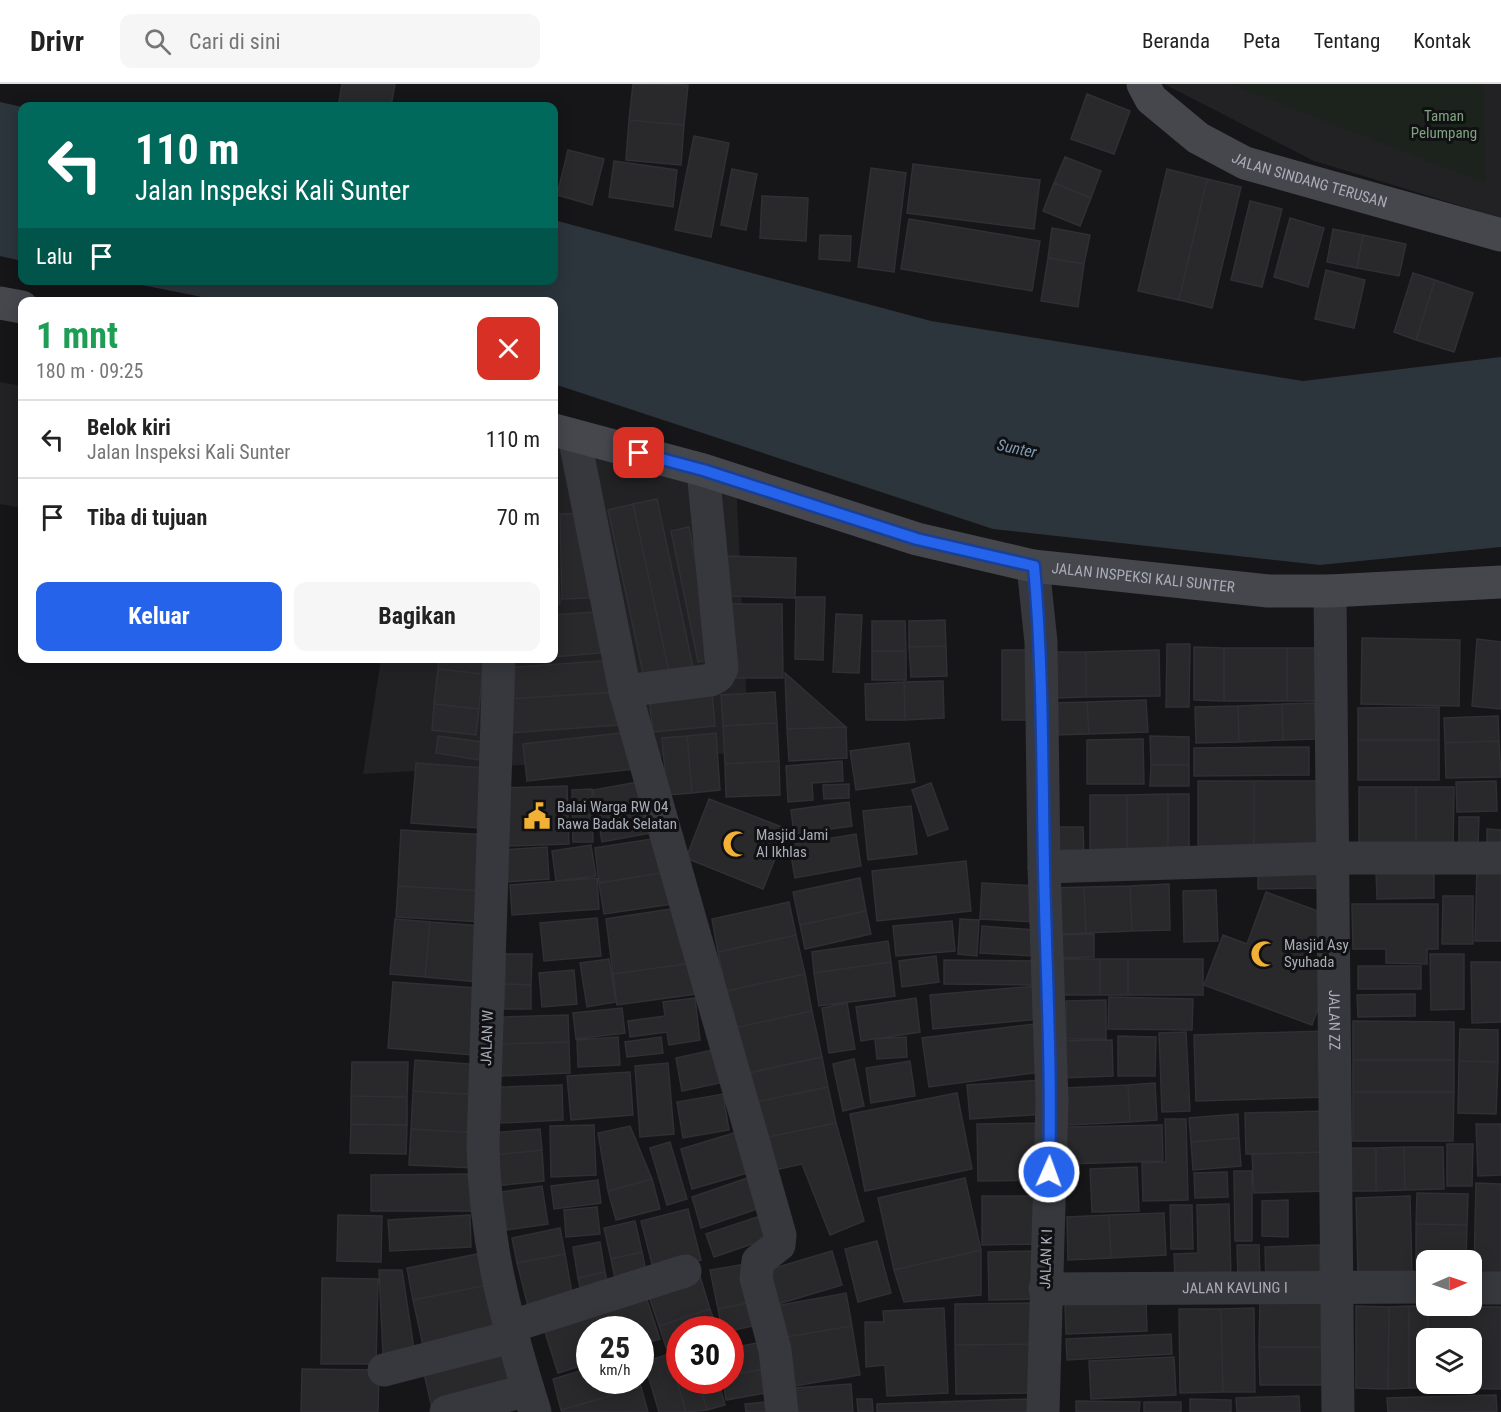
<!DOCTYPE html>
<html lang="id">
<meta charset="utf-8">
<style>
body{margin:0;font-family:"Roboto Condensed",sans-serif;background:#f6f6f6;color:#222;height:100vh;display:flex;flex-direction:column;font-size:22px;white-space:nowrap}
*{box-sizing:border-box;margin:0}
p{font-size:20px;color:#767676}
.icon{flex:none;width:33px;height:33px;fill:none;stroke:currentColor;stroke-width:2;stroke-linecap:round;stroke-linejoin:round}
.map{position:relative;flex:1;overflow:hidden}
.drawer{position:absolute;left:18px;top:213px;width:540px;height:366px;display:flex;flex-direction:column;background:#fff;border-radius:12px;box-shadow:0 3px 15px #0003}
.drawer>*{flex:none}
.guide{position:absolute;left:18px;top:18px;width:540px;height:183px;border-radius:12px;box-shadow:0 3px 15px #0003;background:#00695c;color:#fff;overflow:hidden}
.needle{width:39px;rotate:88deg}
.fabs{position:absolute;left:1416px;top:1166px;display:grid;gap:12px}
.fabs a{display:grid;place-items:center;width:66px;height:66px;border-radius:12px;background:#fff;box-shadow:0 3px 15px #0003;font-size:30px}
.speed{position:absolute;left:576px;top:1232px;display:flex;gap:12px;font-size:30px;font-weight:700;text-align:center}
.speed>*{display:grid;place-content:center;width:78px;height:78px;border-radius:50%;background:#fff;box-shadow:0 3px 15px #0003;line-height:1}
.speed small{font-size:15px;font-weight:400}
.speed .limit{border:9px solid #d22;background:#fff;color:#111}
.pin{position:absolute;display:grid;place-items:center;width:51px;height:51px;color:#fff;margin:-26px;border-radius:12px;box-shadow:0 3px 9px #0006}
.me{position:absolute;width:66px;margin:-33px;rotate:2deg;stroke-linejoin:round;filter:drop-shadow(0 0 4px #0008)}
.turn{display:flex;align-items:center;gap:21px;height:126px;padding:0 18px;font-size:27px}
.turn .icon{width:78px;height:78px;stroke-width:2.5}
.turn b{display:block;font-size:42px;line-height:51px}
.then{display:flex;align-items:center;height:57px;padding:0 18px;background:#0003;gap:12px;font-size:22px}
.round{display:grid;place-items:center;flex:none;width:63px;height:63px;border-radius:12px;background:#f6f6f6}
.overview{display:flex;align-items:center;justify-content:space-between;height:102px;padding:0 18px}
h1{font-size:36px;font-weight:700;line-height:45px;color:#1e9e55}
.action{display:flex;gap:12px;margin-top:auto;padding:12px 18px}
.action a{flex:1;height:69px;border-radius:12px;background:#2563eb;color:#fff;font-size:24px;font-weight:700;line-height:69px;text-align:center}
.action a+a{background:#f6f6f6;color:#222}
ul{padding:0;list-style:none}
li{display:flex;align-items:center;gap:18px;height:78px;padding:0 18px;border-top:2px solid #e0e0e0}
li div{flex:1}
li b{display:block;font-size:22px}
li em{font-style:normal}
header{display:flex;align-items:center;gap:36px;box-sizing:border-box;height:84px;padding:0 30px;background:#fff;border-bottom:2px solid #e0e0e0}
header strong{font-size:28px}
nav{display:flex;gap:33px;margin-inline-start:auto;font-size:21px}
.search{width:420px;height:54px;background:#f6f6f6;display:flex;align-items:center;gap:15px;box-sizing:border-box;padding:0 21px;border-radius:12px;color:#767676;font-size:22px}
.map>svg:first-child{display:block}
.built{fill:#222225}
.green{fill:#1c231d}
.water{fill:#2c353c}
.building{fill:#29292c;stroke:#303034;stroke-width:1.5}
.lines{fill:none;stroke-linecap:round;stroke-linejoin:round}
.street{stroke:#37383d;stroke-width:33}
.secondary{stroke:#45474d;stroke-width:33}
.route-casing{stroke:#184099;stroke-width:15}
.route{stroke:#2563eb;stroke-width:10}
.labels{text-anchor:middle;stroke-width:6;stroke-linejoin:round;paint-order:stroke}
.park-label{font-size:15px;fill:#7fa381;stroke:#111113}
.street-label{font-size:15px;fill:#a8adb8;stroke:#111113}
.poi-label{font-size:15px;fill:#a8adb8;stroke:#111113;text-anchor:start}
.water-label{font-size:16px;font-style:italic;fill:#7f9bb3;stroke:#111113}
</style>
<header>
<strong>Drivr</strong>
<div class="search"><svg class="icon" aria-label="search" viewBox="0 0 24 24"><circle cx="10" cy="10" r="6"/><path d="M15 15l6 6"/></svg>Cari di sini</div>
<nav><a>Beranda</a><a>Peta</a><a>Tentang</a><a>Kontak</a></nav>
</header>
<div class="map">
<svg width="1501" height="1328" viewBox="0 0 1501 1328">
<rect width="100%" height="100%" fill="#161618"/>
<path class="built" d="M1164 0H1501V134L1314 77Z
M0 298 22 302V424L0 420Z
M554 341 736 396 749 668 363 690 381 575 554 574Z"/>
<path class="green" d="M1230 0H1484L1485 99Z"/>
<path class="water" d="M0 18 22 23V177L0 172Z
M554 136 931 237 1303 297 1501 273V463L1320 481 993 445 554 300V218H227L122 197 554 196Z"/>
<path class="building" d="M342 0H395L391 22H360L339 18Z
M633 0 688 1 684 41 629 36Z
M1087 10 1130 27 1114 70 1071 55Z
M629 36 684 41 681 81 626 76Z
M694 52 729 59 711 153 675 146Z
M568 66 604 75 592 121 557 111Z
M1065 73 1101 87 1091 114 1054 99Z
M614 77 677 86 673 123 609 113Z
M913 80 1040 96 1034 145 907 129Z
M871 84 906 89 894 188 858 183Z
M732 85 757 90 746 146 721 141Z
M1167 85 1207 95 1179 216 1138 207Z
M1207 95 1241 103 1212 224 1179 216Z
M1054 99 1091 114 1080 142 1043 127Z
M762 112 808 114 806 157 760 154Z
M1250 117 1282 125 1262 203 1231 196Z
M1290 134 1324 144 1308 203 1274 193Z
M909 135 1040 157 1032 207 901 185Z
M1052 144 1090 151 1084 180 1048 174Z
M1333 145 1363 151 1357 184 1327 178Z
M820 151 851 152 850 177 819 175Z
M1363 151 1406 160 1399 192 1357 184Z
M1048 174 1084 180 1078 223 1041 217Z
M1326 186 1365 196 1354 244 1315 235Z
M1413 189 1435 196 1416 256 1394 248Z
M1435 196 1473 209 1454 268 1416 256Z
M554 408 560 520H554Z
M657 415 693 583 669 588 633 420Z
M633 420 669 588 644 594 608 426Z
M587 429 589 514 562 515 560 430Z
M689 443 715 575 698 578 671 447Z
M726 472 796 474 795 514 725 512Z
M796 513H825L823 576 795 575Z
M725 520H782L783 594H725Z
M607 527 610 568 554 573V531Z
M836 530 862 531 859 589 833 588Z
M945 536 946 562 909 563V537Z
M872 537H905L906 567H872Z
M1362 554 1460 556 1459 622 1361 620Z
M1477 555 1501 558V625L1472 622Z
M1167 560H1190L1189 623H1166Z
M946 562 947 592 911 593 909 563Z
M1194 563 1224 564V617L1194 616Z
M1224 564H1287V617H1224Z
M1287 564H1327L1326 617H1287Z
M1002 566H1028V636H1002Z
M1159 566 1160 612 1086 613V568Z
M872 567H906V596H872Z
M1056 568H1086V613L1056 614Z
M439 574H483L482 590 438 585Z
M614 576 616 608 507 615 505 584Z
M438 585 482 590 479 625 434 620Z
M785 589 846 643 787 645Z
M943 597 944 634 905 636 904 598Z
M904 598 905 636H866L865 600Z
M616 608 619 641 509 649 507 615Z
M712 608 715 642 653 648 649 614Z
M775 608 777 639 723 642 721 611Z
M1146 616 1148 648 1089 650 1087 618Z
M1087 618 1089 650 1054 651 1053 619Z
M1315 619 1316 655 1283 656 1282 620Z
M434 620 479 625 476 651 432 646Z
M1282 620 1283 656 1239 658 1238 622Z
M1238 622 1239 658 1196 659 1195 623Z
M1439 623V656H1358V624Z
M1498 632 1499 657 1445 659 1444 634Z
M777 639 779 677 725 680 723 642Z
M846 643 847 674 789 677 787 645Z
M629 648 634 685 527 697 523 660Z
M716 649 720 706 692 709 687 652Z
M438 652 482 658 479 676 436 669Z
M687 652 692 709 667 711 662 654Z
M1150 652 1189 653V681H1151Z
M1143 655 1144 700H1087V656Z
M1358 656H1439V696H1358Z
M1499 657 1501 693 1446 694 1445 659Z
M909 659 915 698 856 706 850 667Z
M1309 663V691L1194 692V664Z
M779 677 780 711 726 713 725 680Z
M842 677 843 697 812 699 813 716 788 718 786 682Z
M416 679 484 684 480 744 411 739Z
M1151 681H1189V702H1150Z
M648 696 657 748 602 758 593 706Z
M1198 697H1254V762H1198Z
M1254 697H1319V762H1254Z
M1496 697 1497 727 1457 728 1456 698Z
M931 699 948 745 928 752 912 706Z
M849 700V714L824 715 823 701Z
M567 702 569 760 506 762 504 704Z
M1359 703H1416V771H1359Z
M1416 703H1454L1453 771H1416Z
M592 705 593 758H573L572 706Z
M1168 710V772H1127V711Z
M1168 710H1189V772H1168Z
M1090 711H1127V772H1090Z
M709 715 787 745 763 805 686 774Z
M849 718 852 742 794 750 791 726Z
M911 722 917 770 868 776 863 727Z
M1459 733H1479L1478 762H1459Z
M1051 743H1083L1084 771 1051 772Z
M1487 745 1501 746V767H1487Z
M401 746 489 751 486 807 398 802Z
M856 750 861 782 795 794 789 761Z
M664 753 674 787 599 799 595 764Z
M591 761 596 792 556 797 552 767Z
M547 763 549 795 505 798 502 766Z
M1322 775V804L1258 805V777Z
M966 777 971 827 877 837 872 787Z
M1477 781 1501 782V857H1475Z
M1434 785V814L1377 815 1376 787Z
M674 787 679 819 604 830 599 799Z
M597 794 599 825 512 831 510 801Z
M860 794 866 827 800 841 793 808Z
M982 799 1037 802 1035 838 980 835Z
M1169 800 1170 846 1132 847 1130 802Z
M398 802 486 807 484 838 396 833Z
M1130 802 1132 847 1086 849 1084 803Z
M1084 803 1086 849 1053 850 1051 804Z
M1216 806 1218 857 1184 858 1183 807Z
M1266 808 1326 830 1308 880 1331 888 1312 941 1204 901 1223 851 1247 860Z
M1443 812H1473V860H1442Z
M789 818 796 851 718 868 712 835Z
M1352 820H1438V865H1427V880L1386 879V865H1353Z
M683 823 692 879 613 890 606 835Z
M866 827 871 850 805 865 800 841Z
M597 834 601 872 544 877 540 839Z
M395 835 430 838 425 893 390 890Z
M960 835 979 836 977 872 958 870Z
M952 837 955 867 896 872 893 842Z
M430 838 483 842 478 898 425 893Z
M982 842 1035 846 1034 872 980 869Z
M1094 850V873L1057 874V851Z
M796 851 805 890 726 907 718 868Z
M888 857 891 878 814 889 812 868Z
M505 870H532L531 901 505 900Z
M1430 870H1464V925L1431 926Z
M936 872 939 898 902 903 899 877Z
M609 875 616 918 587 923 580 879Z
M1058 875H1100V911H1058Z
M1100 875H1128V911H1100Z
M1128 875H1203V911H1128Z
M944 876 1040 877 1039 901 944 900Z
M891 878 895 912 819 922 814 889Z
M1471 878H1501V938L1472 939Z
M692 879 696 910 617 921 613 890Z
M1358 882H1421V905H1358Z
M574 886 577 920 542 923 539 889Z
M805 890 812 927 734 944 726 907Z
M393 898 477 904 473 971 388 964Z
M505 900 531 901V925H504Z
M1036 902 1039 935 933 945 930 911Z
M1415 910V932L1358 933 1357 911Z
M1109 913 1193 915 1192 946 1108 945Z
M695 914 700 956 669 961 667 948 630 953 628 937 665 932 663 918Z
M916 914 920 948 861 957 856 923Z
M1106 916V955H1066V917Z
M847 919 855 965 829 969 822 924Z
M622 924 625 949 576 955 573 929Z
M812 927 822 973 744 990 734 944Z
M568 931 569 958 500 960 499 933Z
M1353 937 1454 938V976H1353Z
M1035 940 1041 988 929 1003 922 954Z
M1460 945 1498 946V978L1459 977Z
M1325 947 1327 1013 1196 1017 1194 951Z
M1186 948 1190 1027 1162 1028 1159 949Z
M1118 952 1156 953 1155 992H1118Z
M618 953 620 981 578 983 577 956Z
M661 953 663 969 627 973 625 958Z
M906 953 907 973 877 975 875 955Z
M1112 956 1113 992 1061 994 1060 957Z
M569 958 570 989 501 992 500 960Z
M722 964 729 997 682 1007 676 974Z
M822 973 828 1003 751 1019 744 990Z
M854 975 864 1022 843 1027 833 980Z
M415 976 482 981 480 1011 413 1007Z
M1353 976H1454V1008H1353Z
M910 977 915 1012 871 1019 866 984Z
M1459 977 1498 978 1496 1030 1458 1029Z
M352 978H408L407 1013 351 1012Z
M668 979 674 1050 640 1053 635 982Z
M630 988 633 1031 571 1036 567 992Z
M1043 996 1045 1030 970 1035 967 1001Z
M1155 999 1157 1036 1130 1038 1128 1001Z
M562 1001 563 1036 501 1039 500 1003Z
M1128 1001 1130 1038 1067 1041 1065 1004Z
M828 1003 836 1039 758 1055 751 1019Z
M413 1007 480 1011 478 1049 411 1045Z
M1353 1008H1454L1453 1057H1353Z
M957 1009 972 1085 865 1107 850 1030Z
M723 1010 729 1046 683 1054 677 1018Z
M351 1012 407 1013V1041L351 1040Z
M1327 1027 1328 1068 1246 1070 1245 1029Z
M1238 1030 1239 1054 1191 1058 1189 1034Z
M1165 1035H1186L1188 1116 1143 1117 1142 1079 1166 1078Z
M836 1039 864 1137 830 1151 802 1080 765 1088 758 1055Z
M1045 1039 1047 1096 978 1097 977 1040Z
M351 1040 407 1041 406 1070 350 1069Z
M1476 1040H1501V1091L1478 1092Z
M594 1041 596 1091 551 1093 550 1042Z
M1162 1041 1163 1077 1067 1080 1066 1043Z
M630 1042 652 1095 608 1107 598 1049Z
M411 1045 478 1049 476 1084 409 1081Z
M540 1045 542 1066 492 1071 490 1049Z
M747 1045 758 1086 692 1105 681 1065Z
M1239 1054 1241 1082 1193 1086 1191 1058Z
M670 1058 687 1115 667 1121 650 1064Z
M1447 1060H1473L1472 1102H1447Z
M1404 1063 1405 1106 1376 1107V1064Z
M1404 1063H1443L1444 1105 1405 1106Z
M1347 1064H1376V1107H1348Z
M542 1066 544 1097 494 1102 492 1071Z
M1330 1068V1107L1254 1109 1252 1070Z
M1137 1083 1139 1127 1092 1128 1090 1085Z
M1234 1087H1252V1157H1235Z
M1227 1088 1228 1113 1195 1114 1194 1089Z
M472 1090V1127H371V1091Z
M756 1091 766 1122 701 1144 692 1113Z
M965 1094 981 1166 894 1186 878 1114Z
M652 1095 660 1125 616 1136 608 1107Z
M598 1096 601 1119 554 1125 551 1102Z
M1476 1099 1501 1100V1189L1474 1188Z
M542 1102 548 1140 507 1146 501 1108Z
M1417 1109 1468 1110 1467 1141 1416 1140Z
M982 1112H1037V1160L982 1161Z
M1410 1112 1412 1188 1358 1190 1356 1114Z
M1288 1116V1153L1262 1152V1117Z
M1229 1120 1231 1194 1175 1195 1174 1170 1198 1169 1197 1121Z
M1170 1121H1192L1193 1165H1171Z
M597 1123 600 1150 566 1153 564 1126Z
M688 1125 701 1176 654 1188 641 1137Z
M1164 1129 1166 1171 1111 1174 1109 1131Z
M766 1130 773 1153 714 1173 706 1150Z
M338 1131 382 1132 381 1178 337 1177Z
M470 1131 471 1163 390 1167 388 1136Z
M1109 1131 1111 1174 1068 1176 1067 1133Z
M635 1137 642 1168 611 1175 604 1144Z
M1416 1140 1467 1141 1466 1176H1426V1186L1416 1185Z
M560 1144 565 1170 517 1179 512 1154Z
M877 1157 891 1209 858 1218 845 1165Z
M600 1158 605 1188 578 1194 573 1163Z
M1237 1161H1259L1260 1193H1238Z
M1319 1161 1320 1197 1266 1198 1265 1163Z
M981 1166V1211L904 1218 894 1186Z
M832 1167 842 1201 768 1223 758 1189Z
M1035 1167 1037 1215 989 1216 988 1168Z
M487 1168 493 1200 413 1216 407 1184Z
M642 1168 648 1197 617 1204 611 1175Z
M565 1170 573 1215 530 1230 517 1179Z
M751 1179 757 1217 718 1225 710 1186Z
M379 1186H402L414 1265 383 1270Z
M605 1188 609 1205 582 1211 578 1194Z
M699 1189 710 1225 659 1242 647 1207Z
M322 1194 378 1195 376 1280H321Z
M493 1200 505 1253 425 1270 413 1216Z
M846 1209 852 1242 780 1254 775 1222Z
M645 1210 660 1255 640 1261V1245H590V1279L558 1289 544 1245Z
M1333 1216V1263H1259L1260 1217Z
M757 1217 762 1240 730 1247 722 1245 718 1225Z
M1146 1217 1147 1247 1066 1250 1065 1220Z
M1033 1219 1034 1260 955 1261V1220Z
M1356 1222 1389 1223 1388 1305 1356 1304Z
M1409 1222V1304L1388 1305 1389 1223Z
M1409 1222H1428V1304H1409Z
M1428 1222 1501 1223V1305L1428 1304V1299H1472V1254H1428Z
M944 1224 948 1309 887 1312 885 1281 866 1283 865 1238H884L883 1227Z
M1254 1224 1255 1308H1223L1221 1225Z
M710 1225 717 1245H680V1259L666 1263 659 1242Z
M1179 1225H1221L1223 1308 1180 1309Z
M852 1242 860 1291 789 1303 780 1254Z
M1171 1250 1172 1270 1067 1276 1066 1255Z
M768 1257 772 1284 730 1291V1264Z
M1034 1260 1035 1309 956 1310 955 1261Z
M510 1262 522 1306 433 1328 423 1285Z
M1259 1263H1333V1301H1260Z
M680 1268V1296H698L707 1326 686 1328 669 1270Z
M669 1270 686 1328H659L644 1278Z
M1174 1273 1176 1311 1091 1315 1089 1277Z
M590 1284V1296H639L641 1303 561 1326 553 1295Z
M772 1284 776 1307 726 1316 723 1296H730V1291Z
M302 1285 379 1286 378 1328H301Z
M698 1296H718L725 1321 707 1326Z
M851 1300 853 1328H795L794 1304Z
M641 1303 648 1328H562L561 1326Z
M1496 1311 1497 1328H1388L1387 1314Z
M1299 1312 1300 1328H1237L1236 1314Z
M857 1315H872L873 1328H858Z
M1029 1315V1328H877V1320Z
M1190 1315 1231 1316V1328H1190Z
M776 1317 777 1328H746L745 1320Z
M1076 1317 1140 1318 1139 1328H1076Z
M1144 1318H1181V1328H1144Z"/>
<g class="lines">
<g class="street">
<path d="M574 352 625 607 780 1151 779 1161 758 1177 756 1194 775 1266 782 1328"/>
<path d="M1033 482 1041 558 1044 783 1052 1017 1043 1328"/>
<path id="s1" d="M1330 507 1338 1328"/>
<path d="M499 574 483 1061C485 1160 506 1235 535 1328"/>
<path d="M625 607 711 596 718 592 722 584 703 386"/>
<path d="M1044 783 1332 774H1501"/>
<path d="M1472 1204H1501"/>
<path id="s2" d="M1045 1205 1426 1203"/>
<path d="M509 1243 685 1187"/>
<path d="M384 1286 511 1253"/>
<path d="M446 1328 528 1306"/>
</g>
<g class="secondary">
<path id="s3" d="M1143 0 1151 15 1198 54 1245 79 1501 151"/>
<path d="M0 219 22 223"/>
<path id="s4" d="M554 346 703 386 917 455 1033 482 1268 507H1330L1501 498"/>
</g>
</g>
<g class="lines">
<defs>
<path id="route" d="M639 369 703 386 917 455 1034 482C1043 582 1042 682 1044 783 1046 884 1052 986 1049 1088"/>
</defs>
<use href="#route" class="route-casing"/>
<use href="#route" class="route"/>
</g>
<defs>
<symbol id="civic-bare" viewBox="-9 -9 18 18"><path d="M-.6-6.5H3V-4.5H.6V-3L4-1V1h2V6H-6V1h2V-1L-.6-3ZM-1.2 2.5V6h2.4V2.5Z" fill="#f2b134" stroke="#111113" stroke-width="2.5" paint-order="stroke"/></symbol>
<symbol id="mosque-bare" viewBox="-9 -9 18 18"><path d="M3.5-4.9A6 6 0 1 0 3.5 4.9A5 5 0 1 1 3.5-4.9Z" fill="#f2b134" stroke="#111113" stroke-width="2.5" paint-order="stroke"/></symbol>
</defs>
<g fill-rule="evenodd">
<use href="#civic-bare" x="518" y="713" width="38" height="38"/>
<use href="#mosque-bare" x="717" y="741" width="38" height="38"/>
<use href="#mosque-bare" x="1245" y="851" width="38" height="38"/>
</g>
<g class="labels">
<g class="park-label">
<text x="1444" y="37">Taman<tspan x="1444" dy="17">Pelumpang</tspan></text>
</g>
<g class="street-label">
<text dy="5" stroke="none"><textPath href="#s3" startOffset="198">JALAN SINDANG TERUSAN</textPath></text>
<text dy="5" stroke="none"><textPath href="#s4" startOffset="609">JALAN INSPEKSI KALI SUNTER</textPath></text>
<text dy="5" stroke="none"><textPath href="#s1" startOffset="429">JALAN ZZ</textPath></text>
<text transform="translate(487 954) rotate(-88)" y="5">JALAN W</text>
<text transform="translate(1046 1175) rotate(-88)" y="5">JALAN K I</text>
<text dy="5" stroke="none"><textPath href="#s2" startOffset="190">JALAN KAVLING I</textPath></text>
</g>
<g class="poi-label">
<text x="557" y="728">Balai Warga RW 04<tspan x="557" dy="17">Rawa Badak Selatan</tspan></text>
<text x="756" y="756">Masjid Jami<tspan x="756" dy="17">Al Ikhlas</tspan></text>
<text x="1284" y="866">Masjid Asy<tspan x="1284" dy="17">Syuhada</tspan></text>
</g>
<g class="water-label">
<text transform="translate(1017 364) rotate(12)" y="6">Sunter</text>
</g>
</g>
</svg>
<div class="fabs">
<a><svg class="needle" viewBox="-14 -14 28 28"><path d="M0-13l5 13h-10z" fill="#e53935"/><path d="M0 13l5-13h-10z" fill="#767676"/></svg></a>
<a><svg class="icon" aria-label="layers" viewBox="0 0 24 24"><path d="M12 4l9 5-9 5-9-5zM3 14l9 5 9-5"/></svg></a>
</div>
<div class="speed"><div>25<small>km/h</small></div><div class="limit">30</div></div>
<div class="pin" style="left:639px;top:369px;background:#d93025"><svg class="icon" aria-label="arrive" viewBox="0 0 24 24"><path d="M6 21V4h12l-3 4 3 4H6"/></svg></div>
<svg class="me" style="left:1049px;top:1088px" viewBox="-20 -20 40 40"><circle r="17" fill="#2563eb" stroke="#fff" stroke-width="3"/><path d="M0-11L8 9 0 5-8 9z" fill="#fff"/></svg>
<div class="guide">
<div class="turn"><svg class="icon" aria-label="left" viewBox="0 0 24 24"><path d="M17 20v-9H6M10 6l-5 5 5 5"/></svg><div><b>110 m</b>Jalan Inspeksi Kali Sunter</div></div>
<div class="then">Lalu<svg class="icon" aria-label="arrive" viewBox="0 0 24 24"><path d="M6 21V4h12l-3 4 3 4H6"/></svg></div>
</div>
<section class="drawer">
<div class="overview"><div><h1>1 mnt</h1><p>180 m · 09:25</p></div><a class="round" style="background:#d93025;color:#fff"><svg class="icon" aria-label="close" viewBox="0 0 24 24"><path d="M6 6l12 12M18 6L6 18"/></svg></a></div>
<ul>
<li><svg class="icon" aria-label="left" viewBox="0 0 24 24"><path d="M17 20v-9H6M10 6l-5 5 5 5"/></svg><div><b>Belok kiri</b><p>Jalan Inspeksi Kali Sunter</p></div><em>110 m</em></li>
<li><svg class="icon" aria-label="arrive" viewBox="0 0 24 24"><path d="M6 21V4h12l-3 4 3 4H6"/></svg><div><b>Tiba di tujuan</b></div><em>70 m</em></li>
</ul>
<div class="action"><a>Keluar</a><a>Bagikan</a></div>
</section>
</div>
